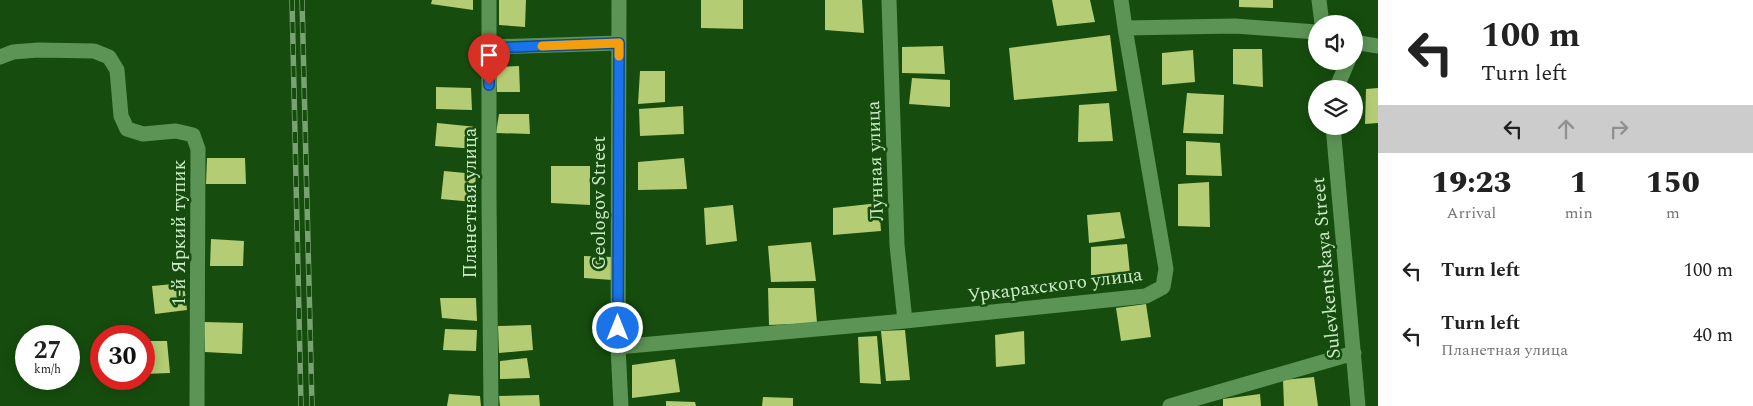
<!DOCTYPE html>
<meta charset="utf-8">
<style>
body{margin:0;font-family:Spectral,serif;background:#f2f2f2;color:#222;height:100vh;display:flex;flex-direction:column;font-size:19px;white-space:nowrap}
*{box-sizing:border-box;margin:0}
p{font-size:16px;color:#767676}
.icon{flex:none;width:28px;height:28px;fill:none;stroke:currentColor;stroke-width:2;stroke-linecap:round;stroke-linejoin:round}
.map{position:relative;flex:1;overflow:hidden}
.side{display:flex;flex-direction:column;background:#fff;width:375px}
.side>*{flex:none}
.banner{background:#fff;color:#222;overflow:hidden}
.buttons{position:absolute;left:1308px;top:15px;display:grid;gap:10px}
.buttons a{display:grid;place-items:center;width:55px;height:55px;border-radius:50%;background:#fff;box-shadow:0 2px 12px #0003;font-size:25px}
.speed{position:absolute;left:15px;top:325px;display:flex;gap:10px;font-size:25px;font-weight:700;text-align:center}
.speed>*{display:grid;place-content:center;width:65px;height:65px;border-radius:50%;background:#fff;box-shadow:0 2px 12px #0003;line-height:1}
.speed small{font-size:12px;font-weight:400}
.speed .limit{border:8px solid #d22;background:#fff;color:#111}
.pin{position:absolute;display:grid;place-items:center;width:42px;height:42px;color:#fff;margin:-51px -21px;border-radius:50% 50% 50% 0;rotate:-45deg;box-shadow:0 0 5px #0007}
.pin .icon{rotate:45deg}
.me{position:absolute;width:55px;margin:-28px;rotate:0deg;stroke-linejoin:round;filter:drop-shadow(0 0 4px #0008)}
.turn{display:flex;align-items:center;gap:18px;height:105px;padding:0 20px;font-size:22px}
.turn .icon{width:65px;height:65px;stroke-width:2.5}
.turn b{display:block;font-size:35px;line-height:42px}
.lanes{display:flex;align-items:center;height:48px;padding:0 20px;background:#0003;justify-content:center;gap:25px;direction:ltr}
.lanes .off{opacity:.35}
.eta{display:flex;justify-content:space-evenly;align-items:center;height:85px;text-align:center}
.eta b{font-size:30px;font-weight:800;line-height:35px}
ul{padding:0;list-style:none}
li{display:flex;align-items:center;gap:15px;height:65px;padding:0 20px}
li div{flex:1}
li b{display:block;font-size:19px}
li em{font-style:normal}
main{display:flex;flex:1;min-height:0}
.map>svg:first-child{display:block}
.building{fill:#b4cc73}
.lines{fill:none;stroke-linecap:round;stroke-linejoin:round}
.minor{stroke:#5c9455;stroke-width:15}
.rail-casing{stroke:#79a273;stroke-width:5.5}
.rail{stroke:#164d0e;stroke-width:4;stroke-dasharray:11;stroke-linecap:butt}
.route-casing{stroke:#114b97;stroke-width:12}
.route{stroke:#1a73e8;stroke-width:9}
.slow{stroke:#f59e0b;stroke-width:9}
.labels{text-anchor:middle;stroke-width:5;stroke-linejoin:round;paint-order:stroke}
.street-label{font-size:19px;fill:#cdeac8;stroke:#164d0e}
</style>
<main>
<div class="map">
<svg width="1378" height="406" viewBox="0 0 1378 406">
<rect width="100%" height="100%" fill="#164d0e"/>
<path class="building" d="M432 0H473V10L431 4Z
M499 0H526L525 27 499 25Z
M701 0H743V29L701 28Z
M825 0H862L864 33 825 30Z
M1052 0H1090L1095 22 1057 26Z
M1239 0H1273V8L1239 7Z
M1110 35 1117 91 1014 100 1009 48Z
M943 46 945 74 902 73V47Z
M1233 49H1262L1263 87 1233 84Z
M1193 50 1195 82 1162 85V53Z
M519 66 520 92H497L496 67Z
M640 71H665V102L638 104Z
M912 78 950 80V107L909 104Z
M436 87 471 88 472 110 436 109Z
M1378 88V123L1365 124 1366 89Z
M1187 93 1224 95 1223 134 1183 133Z
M1109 103 1113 141 1078 142 1079 105Z
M683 106 684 134 640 136 639 109Z
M499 114H529L530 134 496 133Z
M437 123 477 127V149L435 146Z
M1186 141 1220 143 1222 176 1186 175Z
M207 158H245L246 184H206Z
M684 158 687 189 638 190V162Z
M551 166H590V205L551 203Z
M444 171 476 174 474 202 441 199Z
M1209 182 1210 227 1178 226V184Z
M879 203 881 231 833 235V208Z
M733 205 737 241 706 245 704 208Z
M1120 212 1125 238 1089 243 1087 215Z
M211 239 244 241 243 266H210Z
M811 242 816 281 771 282 768 246Z
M1127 244 1130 274 1091 275V247Z
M584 256 612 257V280L584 278Z
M184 283 187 310 155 314 152 286Z
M768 288H814L817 323 769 325Z
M440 298H476L477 321 442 318Z
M1146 304 1151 337 1121 341 1116 308Z
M204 322 243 323 242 354 205 352Z
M531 325 533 350 499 353 498 326Z
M445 329 477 330 476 351 443 350Z
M905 330 910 380 886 381 881 331Z
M1024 331 1025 364 996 367 995 335Z
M877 336 881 384 860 383 858 337Z
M144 341H167L170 373 144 374Z
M527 358 530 378 500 379V361Z
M675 359 680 392 632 398V365Z
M1314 377 1318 406H1284L1283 380Z
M449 394 480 396 481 406H447Z
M1260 394 1261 406H1223V399Z
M539 395 540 406H500L499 396Z
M763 397 793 398V406H762Z
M666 401 695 402 696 406H666Z"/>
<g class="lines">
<path class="minor" d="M489 0V198L491 406
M619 0 618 347 621 406
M889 0 897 245 905 321
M1121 0 1125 28
M1319 0 1322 24
M1354 42 1378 46
M489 47 619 43
M0 57 13 52 38 50 94 51 109 57 117 70 121 116 127 129 143 134 176 131 193 135 198 149 197 406
M1336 89 1348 61
M1333 126 1358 406
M618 347 905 321 1146 296 1163 287 1166 269 1125 28 1235 26 1316 32
M1170 406 1354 353"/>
<defs>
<path id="rail" d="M292 0 301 406
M302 0 312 406"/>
</defs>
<use href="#rail" class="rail-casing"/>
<use href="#rail" class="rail"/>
</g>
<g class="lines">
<defs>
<path id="route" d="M489 85V48L619 43 618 328"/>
</defs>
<use href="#route" class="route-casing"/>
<use href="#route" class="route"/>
<path class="slow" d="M542 46 619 43V56"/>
</g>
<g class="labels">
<g class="street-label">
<text transform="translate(874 161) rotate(-92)" y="7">Лунная улица</text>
<text transform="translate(469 203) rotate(-90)" y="7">Планетная улица</text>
<text transform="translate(598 203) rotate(-90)" y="7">Geologov Street</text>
<text transform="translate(178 233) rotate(-90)" y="7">1-й Яркий тупик</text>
<text transform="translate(1325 268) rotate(-95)" y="7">Sulevkentskaya Street</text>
<text transform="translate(1055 284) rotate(-7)" y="7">Уркарахского улица</text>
</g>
</g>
</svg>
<div class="buttons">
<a><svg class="icon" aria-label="sound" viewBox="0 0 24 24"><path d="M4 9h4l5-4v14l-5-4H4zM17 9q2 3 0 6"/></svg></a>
<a><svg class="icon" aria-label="layers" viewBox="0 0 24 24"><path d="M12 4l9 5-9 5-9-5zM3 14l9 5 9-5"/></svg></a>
</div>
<div class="speed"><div>27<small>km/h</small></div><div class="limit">30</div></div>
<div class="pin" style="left:489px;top:85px;background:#d93025"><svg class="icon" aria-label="arrive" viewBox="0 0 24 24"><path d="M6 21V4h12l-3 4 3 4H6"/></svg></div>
<svg class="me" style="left:618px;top:328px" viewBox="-20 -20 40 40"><circle r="17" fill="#1a73e8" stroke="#fff" stroke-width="3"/><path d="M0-11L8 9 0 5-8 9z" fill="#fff"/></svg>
</div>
<section class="side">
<div class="banner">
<div class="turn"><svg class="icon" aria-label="left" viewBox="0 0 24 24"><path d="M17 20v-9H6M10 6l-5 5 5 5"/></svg><div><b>100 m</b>Turn left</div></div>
<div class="lanes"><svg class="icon" aria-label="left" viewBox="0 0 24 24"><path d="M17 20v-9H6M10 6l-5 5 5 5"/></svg><svg class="icon off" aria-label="ahead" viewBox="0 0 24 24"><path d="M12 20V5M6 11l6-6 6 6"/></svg><svg class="icon off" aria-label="right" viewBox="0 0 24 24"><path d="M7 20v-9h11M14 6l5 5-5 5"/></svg></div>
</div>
<div class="eta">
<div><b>19:23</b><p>Arrival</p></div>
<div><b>1</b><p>min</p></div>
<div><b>150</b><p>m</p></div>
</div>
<ul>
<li><svg class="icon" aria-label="left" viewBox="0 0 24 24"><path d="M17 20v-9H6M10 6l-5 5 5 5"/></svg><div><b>Turn left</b></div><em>100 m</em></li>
<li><svg class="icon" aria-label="left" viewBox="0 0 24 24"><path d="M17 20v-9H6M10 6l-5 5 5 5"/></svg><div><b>Turn left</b><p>Планетная улица</p></div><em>40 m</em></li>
</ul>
</section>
</main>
